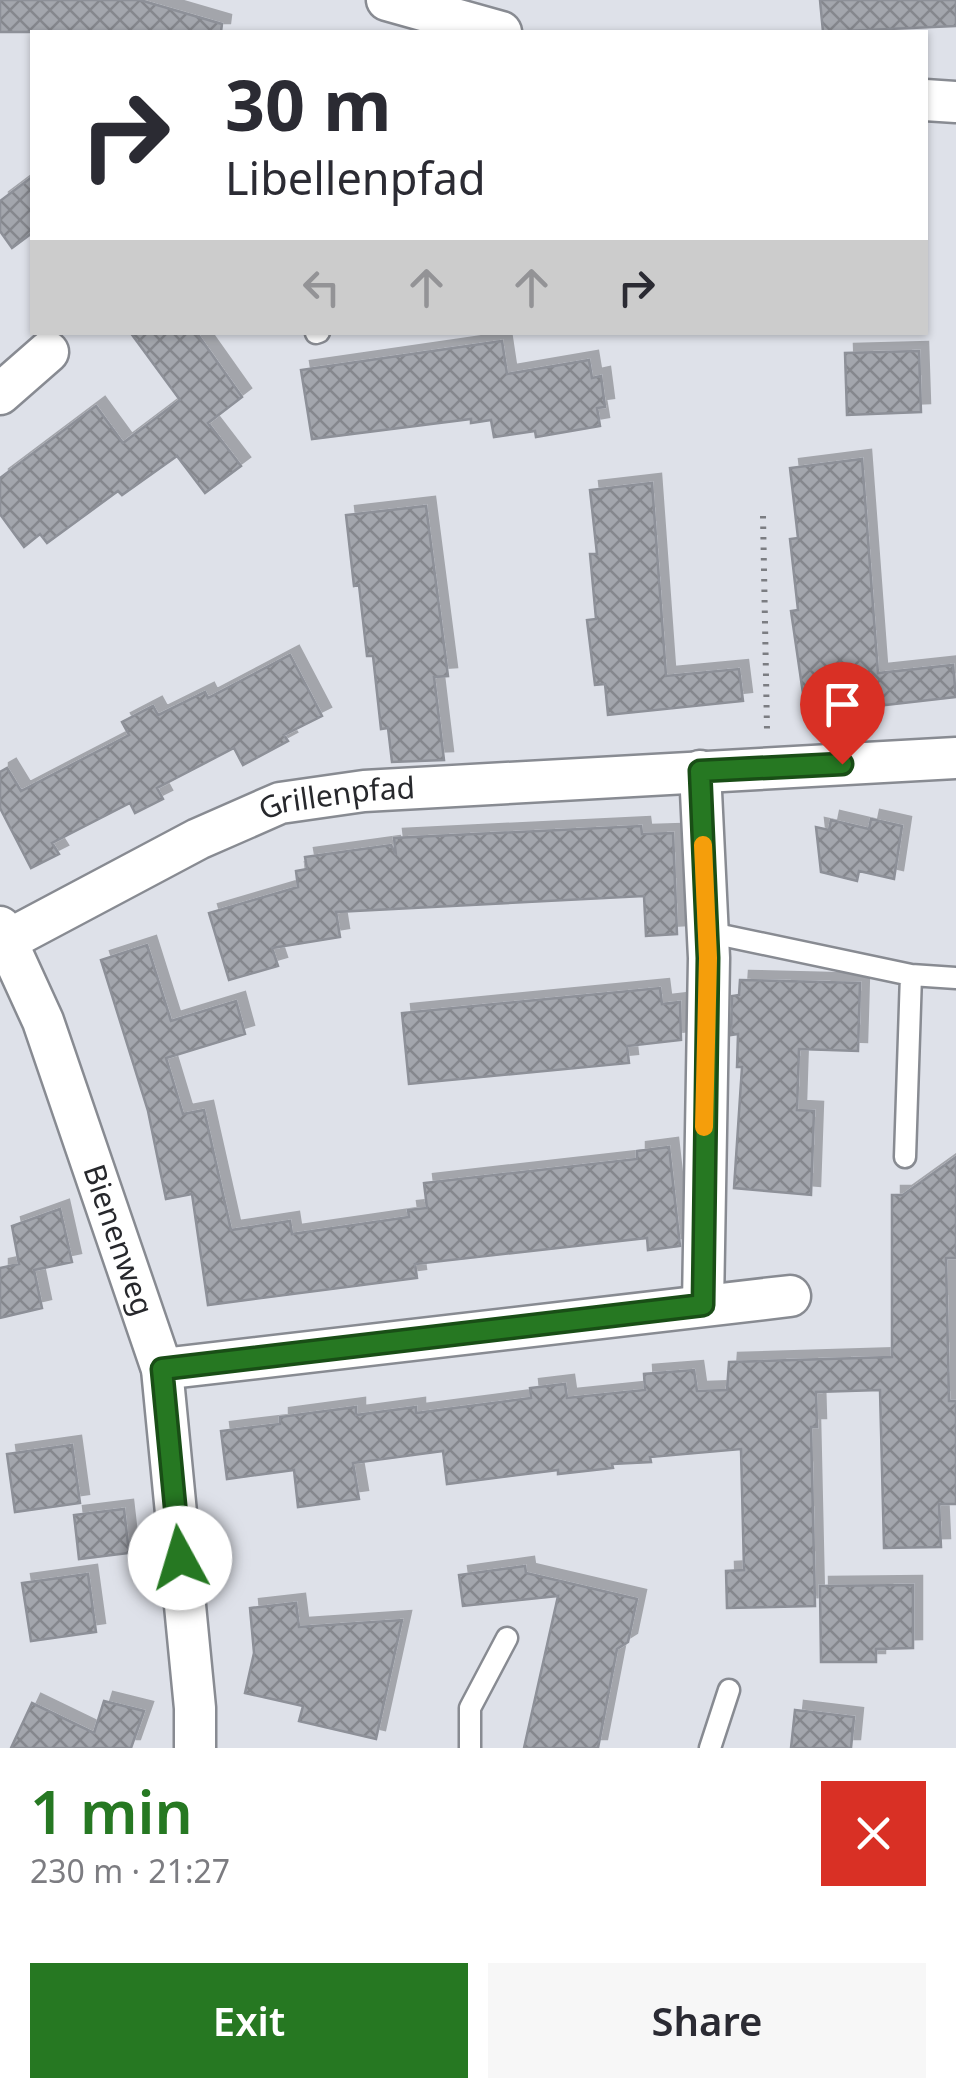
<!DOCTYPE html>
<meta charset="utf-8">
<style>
body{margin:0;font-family:"Noto Sans",sans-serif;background:#f7f7f7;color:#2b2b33;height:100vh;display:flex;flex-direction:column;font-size:38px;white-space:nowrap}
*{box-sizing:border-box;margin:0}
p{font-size:32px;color:#7c7c81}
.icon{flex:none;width:55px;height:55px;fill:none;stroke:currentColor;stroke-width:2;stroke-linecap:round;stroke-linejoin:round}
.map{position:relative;height:1748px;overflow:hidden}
.side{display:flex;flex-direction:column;background:#fff;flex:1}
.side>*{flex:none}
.top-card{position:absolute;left:30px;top:30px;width:898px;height:305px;border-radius:0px;box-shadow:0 2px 8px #0004;background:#fff;color:#2b2b33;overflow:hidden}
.pin{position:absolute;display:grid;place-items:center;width:85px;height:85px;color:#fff;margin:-102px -42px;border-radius:50% 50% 50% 0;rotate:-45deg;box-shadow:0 0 10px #0007}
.pin .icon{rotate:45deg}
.me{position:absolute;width:110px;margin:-55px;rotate:354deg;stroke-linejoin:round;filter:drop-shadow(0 0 8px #0008)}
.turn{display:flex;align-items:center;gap:35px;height:210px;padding:0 30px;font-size:45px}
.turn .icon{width:130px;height:130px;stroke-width:2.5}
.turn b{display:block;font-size:70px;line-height:85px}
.lanes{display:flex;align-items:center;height:95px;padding:0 30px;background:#0003;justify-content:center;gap:50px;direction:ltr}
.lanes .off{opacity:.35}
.round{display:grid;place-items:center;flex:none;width:105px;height:105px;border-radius:0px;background:#f7f7f7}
.summary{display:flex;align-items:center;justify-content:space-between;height:170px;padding:0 30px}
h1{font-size:60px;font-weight:600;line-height:75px;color:#267822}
.cta{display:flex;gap:20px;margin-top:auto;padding:20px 30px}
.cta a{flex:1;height:115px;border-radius:0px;background:#267822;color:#fff;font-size:40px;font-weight:600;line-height:115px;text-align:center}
.cta a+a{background:#f7f7f7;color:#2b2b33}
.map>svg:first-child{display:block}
.building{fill:url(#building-cross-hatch);stroke:#8d9098;stroke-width:2.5;filter:url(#shadow)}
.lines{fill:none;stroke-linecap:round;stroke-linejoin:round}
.lane-casing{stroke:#888b92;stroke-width:25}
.street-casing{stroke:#888b92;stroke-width:45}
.path{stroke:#7b7d82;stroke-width:6;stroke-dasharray:2.5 8;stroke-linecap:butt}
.lane{stroke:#fff;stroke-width:20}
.street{stroke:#fff;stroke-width:40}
.route-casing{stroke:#194e16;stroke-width:25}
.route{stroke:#267822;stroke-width:18}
.slow{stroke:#f59e0b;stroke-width:18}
.labels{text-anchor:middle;stroke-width:9;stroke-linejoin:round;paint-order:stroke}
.street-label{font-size:30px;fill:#27282c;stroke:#dee1e9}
</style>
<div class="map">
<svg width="956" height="1748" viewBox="0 0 956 1748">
<defs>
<pattern id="building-cross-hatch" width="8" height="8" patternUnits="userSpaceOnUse" patternTransform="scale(2.5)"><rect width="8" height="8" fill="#a3a6ad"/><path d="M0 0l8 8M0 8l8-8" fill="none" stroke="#85878d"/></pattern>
<filter id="shadow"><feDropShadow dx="9" dy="-9" stdDeviation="0" flood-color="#0004"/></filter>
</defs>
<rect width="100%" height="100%" fill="#dee1e9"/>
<path class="building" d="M0 0H140L222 24 221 32H0Z
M820 0H956V26L823 32Z
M32 177V233L12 248 0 231V201Z
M130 332H196L242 397 208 423 241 466 205 493 177 456 122 495 118 491 47 543 40 534 24 547 0 514V478L96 406 123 443 180 400Z
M502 341 507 374 589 360 592 378 601 376 605 407 597 408 600 426 536 437 535 431 494 437 491 420 471 423V419L312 439 301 370Z
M919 351 921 412 847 415 845 353Z
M862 459 878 673 953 665 956 697 806 714 791 611 798 610 790 539 798 538 790 468Z
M652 483 666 676 739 669 743 701 608 715 605 684 595 685 587 620 596 619 590 554H597L590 490Z
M426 506 448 676 434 677 444 760 392 762 388 728 381 729 373 656H367L359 585 354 586 346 515Z
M290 655 322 716 284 735 288 741 243 765 234 748 157 788 163 799 135 813 130 803 52 843 59 854 31 868 0 808V772L7 768 21 791 129 735 122 722 153 706 158 715 205 692 208 698Z
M871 819 902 826 894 879 859 871 857 881 821 872 816 827 829 830 831 820 869 829Z
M641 826 642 834 673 833 677 934 646 936 644 896 336 912 340 937 272 948 278 966 229 980 209 913 298 887 296 871 307 869 305 857 391 845 396 855 394 838Z
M147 945 171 1021 236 1001 245 1034 166 1058 183 1114 204 1110 231 1230 290 1221 292 1234 409 1217 408 1210 427 1208 424 1183 637 1159V1151L669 1147 680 1246 648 1250 647 1238 415 1264 417 1278 208 1305 192 1194 166 1199 148 1111 101 960Z
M740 980 860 983 858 1051 799 1049 797 1110 814 1111 811 1195 734 1188 742 1067H737L738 1034 731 1035 732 996 739 995Z
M660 988 662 1004 680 1002 681 1040 627 1046 629 1063 409 1084 402 1013Z
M956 1157V1258H946L949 1401H956V1504H939L941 1547 884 1548 880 1390 816 1392 817 1427H811L815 1606 727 1608 726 1571 744 1570 741 1449 650 1457 651 1462 612 1464 613 1468 558 1474V1470L447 1484 443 1451 353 1463 359 1499 298 1507 294 1470 227 1479 221 1431 280 1424V1417L356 1407V1415L416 1407V1413L531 1398 530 1388 565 1384 567 1398 645 1390 644 1374 694 1370 697 1391 727 1390 729 1362 892 1357V1195H903Z
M60 1209 72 1262 34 1270 42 1308 0 1318V1268L19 1264 12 1226Z
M72 1445 80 1503 15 1512 7 1454Z
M124 1509 129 1553 79 1559 74 1515Z
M525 1566 526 1573 637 1599 628 1642 617 1649 598 1748H524L558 1596 463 1606 459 1575Z
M88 1574 96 1632 31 1641 22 1583Z
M913 1585V1648L876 1649V1662H821L820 1586Z
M296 1603 299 1627 402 1620 376 1739 299 1721 303 1706 245 1693 254 1653 250 1608Z
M104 1701 144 1711 131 1748H11L32 1703 94 1733Z
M795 1710 854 1717 851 1748H791Z"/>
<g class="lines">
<defs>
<path id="lane" d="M316 333 319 332
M707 932 911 975
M905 1157 911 975 956 978
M470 1748V1708L507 1638
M710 1748 729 1690"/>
<g id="street">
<path d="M387 0 501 32"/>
<path d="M925 100 956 102"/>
<path d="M0 394 48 352"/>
<path d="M700 771 709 958 703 1305"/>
<path id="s1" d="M0 927 43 1021 162 1369 195 1708V1748"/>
<path id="s2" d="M8 940 198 839 280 803 364 791 956 758"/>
<path d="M162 1369 790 1296"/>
</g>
</defs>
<use href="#lane" class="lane-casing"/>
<use href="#street" class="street-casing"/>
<path class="path" d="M763 516 767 730"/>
<use href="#lane" class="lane"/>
<use href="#street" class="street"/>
</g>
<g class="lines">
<defs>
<path id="route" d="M180 1558 162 1369 703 1305 708 958 700 771 842 764"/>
</defs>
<use href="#route" class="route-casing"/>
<use href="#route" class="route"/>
<path class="slow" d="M703 845 708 958 704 1127"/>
</g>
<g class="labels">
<g class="street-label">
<text dy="10" stroke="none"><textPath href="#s2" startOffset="362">Grillenpfad</textPath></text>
<text dy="10" stroke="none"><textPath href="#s1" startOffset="335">Bienenweg</textPath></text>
</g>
</g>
</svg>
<div class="pin" style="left:842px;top:764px;background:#d93025"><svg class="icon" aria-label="arrive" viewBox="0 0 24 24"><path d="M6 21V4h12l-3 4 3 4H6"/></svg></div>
<svg class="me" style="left:180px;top:1558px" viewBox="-20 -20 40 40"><circle r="19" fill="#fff"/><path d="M0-13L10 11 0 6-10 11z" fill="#267822"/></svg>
<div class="top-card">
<div class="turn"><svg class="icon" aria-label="right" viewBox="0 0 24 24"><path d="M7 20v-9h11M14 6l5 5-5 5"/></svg><div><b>30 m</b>Libellenpfad</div></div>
<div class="lanes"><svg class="icon off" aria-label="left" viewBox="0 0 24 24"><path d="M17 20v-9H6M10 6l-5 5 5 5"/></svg><svg class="icon off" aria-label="ahead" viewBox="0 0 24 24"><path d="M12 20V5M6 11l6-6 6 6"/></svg><svg class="icon off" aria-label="ahead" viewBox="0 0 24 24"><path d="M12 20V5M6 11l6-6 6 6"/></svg><svg class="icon" aria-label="right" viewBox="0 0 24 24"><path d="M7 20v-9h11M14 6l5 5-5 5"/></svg></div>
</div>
</div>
<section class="side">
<div class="summary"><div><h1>1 min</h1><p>230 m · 21:27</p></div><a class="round" style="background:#d93025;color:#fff"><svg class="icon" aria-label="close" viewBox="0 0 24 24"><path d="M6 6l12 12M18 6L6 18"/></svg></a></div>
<div class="cta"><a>Exit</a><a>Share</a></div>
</section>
